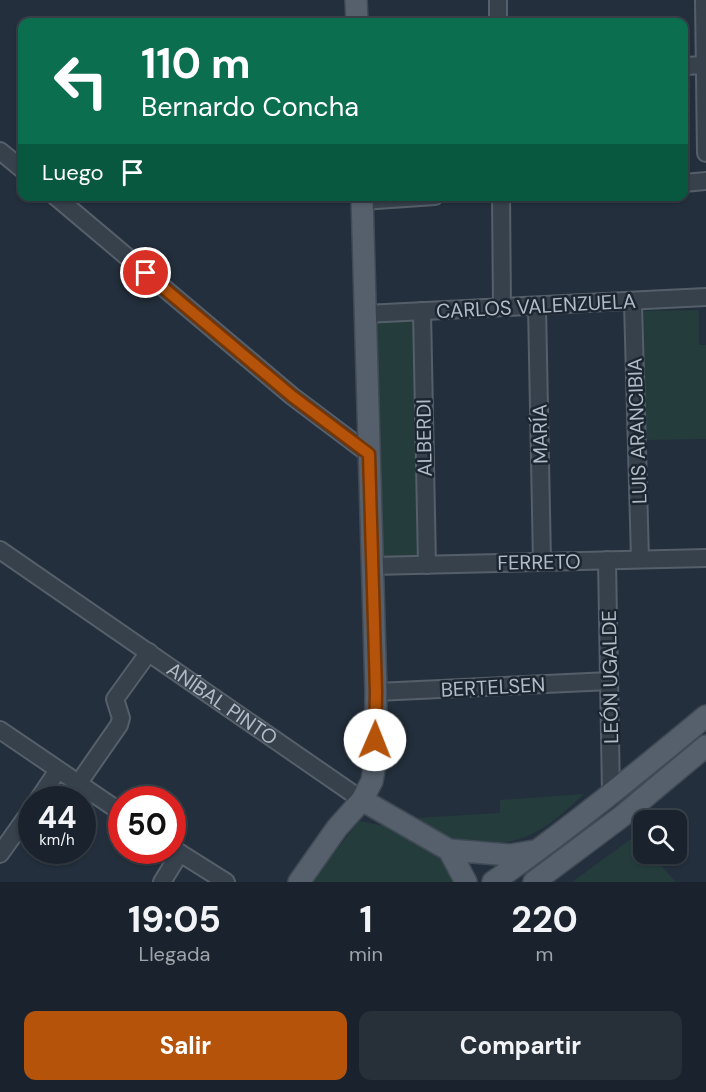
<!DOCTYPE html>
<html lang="es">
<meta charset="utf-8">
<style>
body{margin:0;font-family:"DM Sans",sans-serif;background:#272f39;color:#f1f3f6;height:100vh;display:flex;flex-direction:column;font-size:22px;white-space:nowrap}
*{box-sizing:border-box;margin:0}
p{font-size:20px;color:#9fa4aa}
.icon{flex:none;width:33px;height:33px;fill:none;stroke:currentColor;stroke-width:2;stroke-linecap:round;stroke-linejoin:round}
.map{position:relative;height:882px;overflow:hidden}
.side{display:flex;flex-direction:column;background:#1a232d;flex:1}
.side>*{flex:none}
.banner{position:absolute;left:18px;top:18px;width:670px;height:183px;border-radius:12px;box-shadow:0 2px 4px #0004,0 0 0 2px #384049;background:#0b6e4f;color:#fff;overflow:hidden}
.fabs{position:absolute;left:633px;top:810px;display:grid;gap:12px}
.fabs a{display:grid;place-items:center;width:54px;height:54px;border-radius:12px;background:#1a232d;box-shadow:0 2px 4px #0004,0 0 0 2px #384049;font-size:30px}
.speed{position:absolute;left:18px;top:786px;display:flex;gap:12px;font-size:30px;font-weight:700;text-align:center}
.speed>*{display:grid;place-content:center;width:78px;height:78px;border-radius:50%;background:#1a232d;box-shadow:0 2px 4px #0004,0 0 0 2px #384049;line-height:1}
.speed small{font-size:15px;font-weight:400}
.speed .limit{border:9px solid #d22;background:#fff;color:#111}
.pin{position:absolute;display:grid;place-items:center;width:51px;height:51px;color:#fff;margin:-26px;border:3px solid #fff;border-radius:50%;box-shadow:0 2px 6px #0007}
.me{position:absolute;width:66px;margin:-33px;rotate:1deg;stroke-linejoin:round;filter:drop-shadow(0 0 4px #0008)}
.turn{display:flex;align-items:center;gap:21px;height:126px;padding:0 24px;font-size:27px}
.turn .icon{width:78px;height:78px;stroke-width:2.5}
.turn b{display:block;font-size:42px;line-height:51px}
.then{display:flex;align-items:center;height:57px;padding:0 24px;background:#0003;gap:12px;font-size:22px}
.eta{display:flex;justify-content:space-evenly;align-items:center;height:102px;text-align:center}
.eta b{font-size:36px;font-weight:700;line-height:42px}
.action{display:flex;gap:12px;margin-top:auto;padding:12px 24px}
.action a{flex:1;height:69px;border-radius:12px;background:#b45309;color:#fff;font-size:24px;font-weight:700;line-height:69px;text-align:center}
.action a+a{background:#272f39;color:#f1f3f6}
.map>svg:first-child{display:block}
.green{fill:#253c3d}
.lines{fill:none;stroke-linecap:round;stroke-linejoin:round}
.minor-casing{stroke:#555f6a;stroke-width:20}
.major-casing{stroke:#404a55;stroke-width:24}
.minor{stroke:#37414c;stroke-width:16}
.major{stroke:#55606c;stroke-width:21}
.route-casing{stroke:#753606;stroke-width:15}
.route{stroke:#b45309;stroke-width:10}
.labels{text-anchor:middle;stroke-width:5;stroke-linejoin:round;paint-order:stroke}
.street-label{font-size:20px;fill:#b2bcc8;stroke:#1c2631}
</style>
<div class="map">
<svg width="706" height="882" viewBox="0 0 706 882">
<rect width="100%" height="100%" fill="#232f3c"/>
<path class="green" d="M699 310V345H706V439L645 440 644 311Z
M413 317 419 556 381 558 373 322Z
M584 794C548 828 521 850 468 842 461 841 452 841 446 838 434 832 424 825 414 818L500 813V800Z
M359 821 399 829 450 864 459 882H312Z
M635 836 643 846 644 854H650L676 882H572Z"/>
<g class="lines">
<defs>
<g id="minor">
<path d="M498 0V22"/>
<path d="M704 0 706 153"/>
<path d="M684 66 705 65"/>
<path d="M0 151 22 169"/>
<path d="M684 183 706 181"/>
<path d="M55 196 292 396 369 454"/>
<path d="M501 196 502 307"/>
<path d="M362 201 435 196"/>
<path d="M633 302 640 559"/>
<path d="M537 306 542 562"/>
<path d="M422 311 427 565"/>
<path d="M365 314 706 297"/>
<path id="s1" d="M0 550 362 800"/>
<path d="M607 560 611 795"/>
<path d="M372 566 706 558"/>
<path d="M376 692 610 681"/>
<path d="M0 730 122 813"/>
<path d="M78 784 119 725 121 718 115 699 149 652"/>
<path d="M38 800 58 770"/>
<path d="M172 848 226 882"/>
<path d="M0 854 32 809"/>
<path d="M162 882 180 853"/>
</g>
<path id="major" d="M356 0 357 22
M362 800 449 850 510 855 534 851
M449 850 466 882
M299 882 337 828 362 800 372 781 375 763 376 692 362 196
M493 882C567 831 636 774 706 716
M534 882 621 817 706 746"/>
</defs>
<use href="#minor" class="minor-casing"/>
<use href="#major" class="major-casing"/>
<use href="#minor" class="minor"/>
<use href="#major" class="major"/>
</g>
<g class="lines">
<defs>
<path id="route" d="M146 273 292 396 369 454 376 692 375 740"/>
</defs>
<use href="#route" class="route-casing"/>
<use href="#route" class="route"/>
</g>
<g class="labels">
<g class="street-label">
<text transform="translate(536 306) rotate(-3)" y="7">CARLOS VALENZUELA</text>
<text transform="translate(637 431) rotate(-92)" y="7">LUIS ARANCIBIA</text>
<text transform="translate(540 434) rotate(-91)" y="7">MARÍA</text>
<text transform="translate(424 438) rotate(-91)" y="7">ALBERDI</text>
<text transform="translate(539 562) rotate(-1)" y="7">FERRETO</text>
<text transform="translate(610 677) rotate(-91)" y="7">LEÓN UGALDE</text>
<text transform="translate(493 687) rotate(-3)" y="7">BERTELSEN</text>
<text dy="7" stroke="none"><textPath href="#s1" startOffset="270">ANÍBAL PINTO</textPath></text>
</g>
</g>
</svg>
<div class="fabs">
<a><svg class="icon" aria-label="search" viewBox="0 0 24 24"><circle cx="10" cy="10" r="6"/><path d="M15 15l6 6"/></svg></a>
</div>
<div class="speed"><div>44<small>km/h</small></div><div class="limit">50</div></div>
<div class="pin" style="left:146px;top:273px;background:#d93025"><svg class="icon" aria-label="arrive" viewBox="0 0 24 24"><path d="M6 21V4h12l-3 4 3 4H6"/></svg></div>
<svg class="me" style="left:375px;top:740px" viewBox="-20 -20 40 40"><circle r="19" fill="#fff"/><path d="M0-13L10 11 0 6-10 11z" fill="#b45309"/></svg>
<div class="banner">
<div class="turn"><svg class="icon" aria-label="left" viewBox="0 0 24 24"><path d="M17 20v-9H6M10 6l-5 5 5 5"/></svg><div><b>110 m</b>Bernardo Concha</div></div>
<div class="then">Luego<svg class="icon" aria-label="arrive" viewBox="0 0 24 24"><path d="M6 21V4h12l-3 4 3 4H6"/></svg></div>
</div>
</div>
<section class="side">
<div class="eta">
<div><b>19:05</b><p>Llegada</p></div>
<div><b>1</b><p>min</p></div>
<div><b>220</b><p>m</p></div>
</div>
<div class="action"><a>Salir</a><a>Compartir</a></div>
</section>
